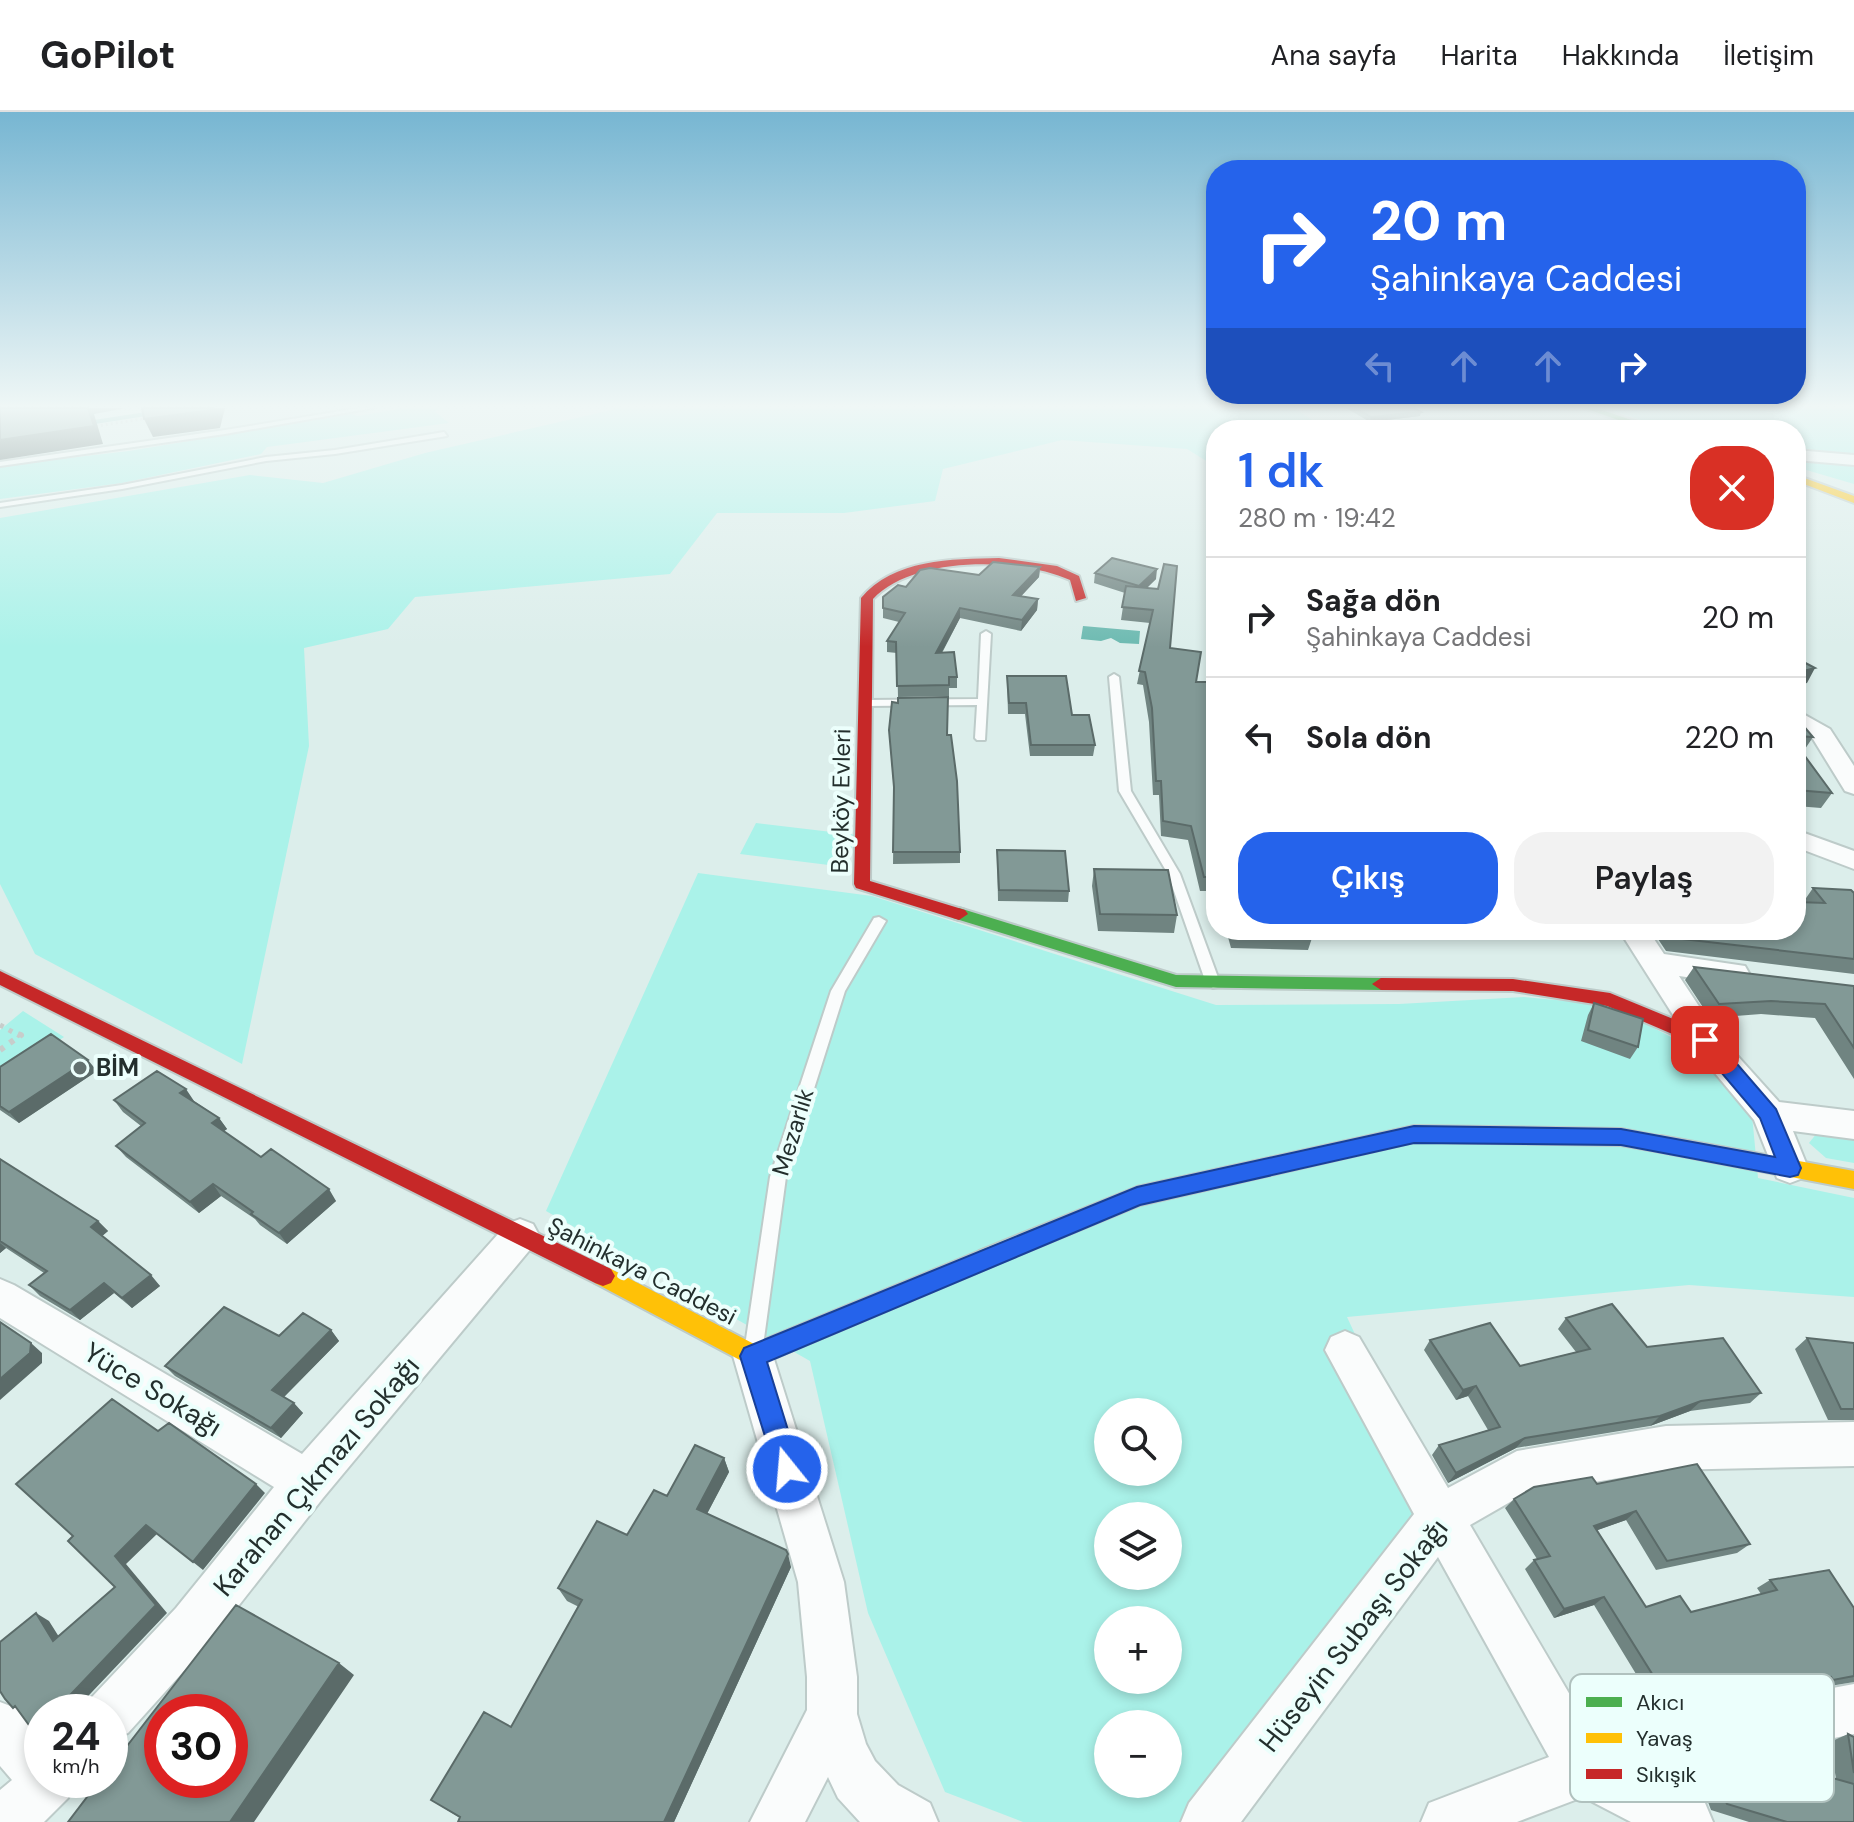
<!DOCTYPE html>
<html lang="tr">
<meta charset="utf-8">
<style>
body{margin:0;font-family:"DM Sans",sans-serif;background:#f2f2f2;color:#202124;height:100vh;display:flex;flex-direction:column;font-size:30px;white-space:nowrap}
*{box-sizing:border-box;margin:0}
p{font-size:26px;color:#757577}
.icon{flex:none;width:44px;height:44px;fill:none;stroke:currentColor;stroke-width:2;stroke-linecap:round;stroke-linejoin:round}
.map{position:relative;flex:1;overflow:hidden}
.side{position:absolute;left:1206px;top:308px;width:600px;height:520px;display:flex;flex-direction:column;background:#fff;border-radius:32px;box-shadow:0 4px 12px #0003}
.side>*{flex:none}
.guide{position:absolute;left:1206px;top:48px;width:600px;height:244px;border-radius:32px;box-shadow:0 4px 12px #0003;background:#2563eb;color:#fff;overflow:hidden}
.fabs{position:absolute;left:1094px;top:1286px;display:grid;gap:16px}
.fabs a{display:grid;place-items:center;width:88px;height:88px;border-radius:50%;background:#fff;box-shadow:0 4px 12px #0003;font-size:40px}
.speed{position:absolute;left:24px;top:1582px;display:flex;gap:16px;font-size:40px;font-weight:700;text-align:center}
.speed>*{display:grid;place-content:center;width:104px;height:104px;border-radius:50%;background:#fff;box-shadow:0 4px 12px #0003;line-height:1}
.speed small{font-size:20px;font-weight:400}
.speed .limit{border:12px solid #d22;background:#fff;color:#111}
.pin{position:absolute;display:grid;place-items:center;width:68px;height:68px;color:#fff;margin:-34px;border-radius:16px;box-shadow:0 4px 12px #0006}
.me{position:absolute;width:88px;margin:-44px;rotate:343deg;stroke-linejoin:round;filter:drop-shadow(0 0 6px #0008)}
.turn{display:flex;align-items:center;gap:28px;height:168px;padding:0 32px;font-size:36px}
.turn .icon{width:104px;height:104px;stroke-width:2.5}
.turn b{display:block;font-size:56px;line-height:68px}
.lanes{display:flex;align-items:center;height:76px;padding:0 32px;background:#0003;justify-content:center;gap:40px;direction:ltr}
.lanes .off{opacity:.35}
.round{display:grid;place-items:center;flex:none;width:84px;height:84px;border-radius:32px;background:#f2f2f2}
.head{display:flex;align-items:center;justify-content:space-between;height:136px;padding:0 32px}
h1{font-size:48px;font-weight:600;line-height:60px;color:#2563eb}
.action{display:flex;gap:16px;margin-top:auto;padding:16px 32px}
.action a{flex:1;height:92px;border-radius:32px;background:#2563eb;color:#fff;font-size:32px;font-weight:600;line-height:92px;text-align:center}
.action a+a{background:#f2f2f2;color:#202124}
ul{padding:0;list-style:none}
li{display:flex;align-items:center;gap:24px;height:120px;padding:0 32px;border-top:2px solid #e0e0e0}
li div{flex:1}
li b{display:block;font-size:30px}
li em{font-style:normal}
header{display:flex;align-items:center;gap:48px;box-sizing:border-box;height:112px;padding:0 40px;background:#fff;border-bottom:2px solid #e0e0e0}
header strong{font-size:38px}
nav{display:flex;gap:44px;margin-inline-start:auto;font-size:28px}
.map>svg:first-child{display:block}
.green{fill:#aaf2e9;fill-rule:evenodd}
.water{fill:#6dbab1}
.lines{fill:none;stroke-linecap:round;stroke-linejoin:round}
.stream{stroke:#6dbab1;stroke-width:4}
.lane-casing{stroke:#bdcbc9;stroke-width:4}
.street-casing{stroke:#bdcbc9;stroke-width:4}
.fast-casing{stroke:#bdcbc9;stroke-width:4}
.slow-casing{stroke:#bdcbc9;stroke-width:4}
.jam-casing{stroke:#bdcbc9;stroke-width:4}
.path-far2{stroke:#c7cdcb;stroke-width:3;stroke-dasharray:2 3;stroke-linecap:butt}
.path-far1{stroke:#c7cdcb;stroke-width:5;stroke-dasharray:4 6;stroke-linecap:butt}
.path{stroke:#c7cdcb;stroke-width:6;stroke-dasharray:5 7;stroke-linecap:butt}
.lane{fill:#fafcfc;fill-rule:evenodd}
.street{fill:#fafcfc;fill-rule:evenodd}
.fast{fill:#4caf50;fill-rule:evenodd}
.slow{fill:#ffc107;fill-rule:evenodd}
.jam{fill:#c62828;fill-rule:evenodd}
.wall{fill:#708481}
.shaded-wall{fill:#5b6b69}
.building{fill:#829996;stroke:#5b6b69;stroke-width:2;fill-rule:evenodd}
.route{fill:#2563eb;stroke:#184099;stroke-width:2}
.poi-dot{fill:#647270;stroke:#ecfffc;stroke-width:3}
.labels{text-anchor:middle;stroke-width:8;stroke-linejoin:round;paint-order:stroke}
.street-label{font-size:24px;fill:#232f2d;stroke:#ecfffc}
.poi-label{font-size:24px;font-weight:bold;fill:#232f2d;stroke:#ecfffc;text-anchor:start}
.near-street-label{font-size:28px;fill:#232f2d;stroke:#ecfffc}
.key{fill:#ecfffc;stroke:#b0c1be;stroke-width:2}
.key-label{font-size:22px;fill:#232f2d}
</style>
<header>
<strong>GoPilot</strong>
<nav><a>Ana sayfa</a><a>Harita</a><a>Hakkında</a><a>İletişim</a></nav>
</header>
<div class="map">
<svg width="1854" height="1710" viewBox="0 0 1854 1710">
<rect width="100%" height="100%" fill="#dceeeb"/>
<path class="green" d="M405 296H443L434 299 449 311 267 335 261 342 122 371 0 387V354L129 339 351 302 358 304Z
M620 296H1294L1327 318H1216V355L1187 337 1062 328 943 357 935 389 844 401H717L670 462 415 485 388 517 304 536 309 634 242 952 35 842 0 772V406L250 363 323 371 425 341Z
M1602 296H1854V372L1796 355V318H1675Z
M756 711 857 723 845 755 740 742Z
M698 761 872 784 1216 893 1399 892 1524 885 1609 893 1708 944 1752 1003 1758 1066 1854 1086V1185L1689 1173 1347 1205 1440 1406 1179 1710H1023L945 1680 868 1501 810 1249 546 1099ZM1108 1300H1168V1360H1108ZM1108 1404H1168V1464H1108ZM1108 1508H1168V1568H1108ZM1108 1612H1168V1672H1108Z
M23 899 64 925 0 967V918Z
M1817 1021 1854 1022V1051L1826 1046 1809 1031Z"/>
<path class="water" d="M1083 514 1140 519 1139 532 1120 531 1111 526 1101 529 1081 527Z"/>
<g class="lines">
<path class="stream" d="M88 311 146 302"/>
<defs>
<path id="lane" d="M359 296H373L225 322 0 354V350L225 318Z
M444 320 447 324 335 342 266 349 122 377 0 395V391L122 373 266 345 335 338Z
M986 519 991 522 985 628H977L975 626 977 593 867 594 862 591 867 588 978 587 981 522Z
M1114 562 1119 565 1131 679 1180 762 1220 871 1218 875 1213 876 1206 871 1168 762 1119 679 1109 565Z
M879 805 886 809 845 879 786 1065 763 1234 761 1240 754 1243 747 1240 745 1234 770 1065 831 879 874 806Z"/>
<path id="street" d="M1796 338 1854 343V353L1796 348Z
M1796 598 1830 617 1854 654V682L1845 679 1813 627 1796 615Z
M1796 718 1854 739V757L1796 735Z
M1619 818H1648L1664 842 1745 854 1749 861 1745 868 1734 872 1679 864 1716 920 1779 990 1854 999V1027L1793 1019 1808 1056 1803 1066 1790 1071 1777 1066 1754 1008 1694 936Z
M520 1107 533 1112 539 1123 533 1134 323 1386 210 1530 128 1621 110 1628V1600H86L92 1585 176 1496 274 1375 0 1206V1167L14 1173 302 1342 507 1112Z
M1345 1219 1359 1225 1448 1376 1517 1339 1666 1314 1854 1310V1354L1666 1358 1524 1382 1470 1413 1597 1629 1695 1602 1854 1572V1622L1695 1654 1654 1665 1705 1691 1713 1710H1631L1583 1685 1517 1710H1421L1429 1691 1549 1645 1438 1445 1241 1710H1181L1189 1691 1414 1402 1325 1238 1331 1225Z
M753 1225 767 1230 773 1244 844 1470 857 1565V1602L866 1632 875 1649 898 1673 930 1691 938 1710H860L838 1686 828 1665 805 1710H750L807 1598V1565L798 1470 733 1244 739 1230Z
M0 1590 18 1597 42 1624V1668H76L68 1686 44 1710H0V1678L12 1668 0 1654Z"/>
<path id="fast" d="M1584 296H1596L1661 318H1647Z
M959 796 1176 863 1381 866 1390 872 1381 878 1176 875 953 806 950 802Z
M1414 1014 1621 1017 1668 1026 1671 1032 1668 1038 1661 1040 1621 1033 1414 1030 1140 1093 987 1156 979 1153 976 1146 979 1139 1137 1075Z"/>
<path id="slow" d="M1796 363 1854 384V391L1796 369Z
M1661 1024 1854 1059V1077L1661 1040 1654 1038 1651 1032 1654 1026Z
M987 1136 995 1139 998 1146 995 1153 753 1255 595 1171 591 1164 595 1157 603 1154 611 1157 754 1232Z"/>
<path id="jam" d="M999 446 1057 454 1079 464 1086 486 1076 489 1070 468C1019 445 913 444 873 487L870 769 965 798 968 802 959 808 856 776 854 772 861 486C893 447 952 447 999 446Z
M0 859 611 1157 615 1164 611 1171 603 1174 595 1171 0 873Z
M1381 866 1513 867 1610 881 1712 923 1715 928 1712 933H1698L1607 894 1513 879 1381 878 1372 872Z"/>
</defs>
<use href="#lane" class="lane-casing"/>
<use href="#street" class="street-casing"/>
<use href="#fast" class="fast-casing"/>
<use href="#slow" class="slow-casing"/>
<use href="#jam" class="jam-casing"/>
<path class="path-far2" d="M114 298 133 296
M91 315 148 306"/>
<path class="path-far1" d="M0 913 20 924"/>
<path class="path" d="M0 938 21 923 18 922"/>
<use href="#lane" class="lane"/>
<use href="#street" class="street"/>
<use href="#fast" class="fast"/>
<use href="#slow" class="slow"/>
<use href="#jam" class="jam"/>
</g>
<path class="wall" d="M1346 296H1414L1420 304 1370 310Z
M1040 455 1039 465 1021 484 1038 487 1037 498 1021 519 960 506 942 541 957 565V576H949V584L898 585 897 541 887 540V529L899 510 883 506V485L906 475 979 463Z
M1095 461 1156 467 1147 476 1170 536 1196 570 1215 604H1216V779H1200L1188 728 1161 724 1159 683H1153L1149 610 1143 573 1137 572 1150 511 1121 508 1125 481 1094 471Z
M1007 564 1072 603 1095 633 1093 644H1030L1025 602H1008Z
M1796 605 1813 625 1803 640H1802L1832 681 1821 696 1796 694Z
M889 618 960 740V751L893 752 894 681Z
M997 738 1069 779 1068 790 998 789Z
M1094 757 1177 803 1174 821 1098 819 1092 774Z
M1813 776 1854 781V862L1666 839 1652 818H1796L1805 790 1804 789Z
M1226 818H1311L1313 823 1308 838 1231 836Z
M1694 855 1854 874V967L1815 906 1761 902 1710 906 1685 868Z
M1594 891 1638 935 1630 947 1581 929 1588 903Z
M0 955 97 959 19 1011 0 998Z
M114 988 194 989 219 1006 227 1017 224 1019 261 1045 336 1089 287 1132 260 1113 255 1107 221 1084 199 1101 126 1045 116 1034 141 1014 123 1000Z
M0 1047 98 1109 108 1119 102 1124 160 1174 132 1196 114 1181 80 1208 40 1184 29 1173 44 1161 6 1136 0 1141Z
M1566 1206 1647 1235 1761 1281 1750 1291 1690 1299 1650 1314 1516 1336 1448 1371 1432 1343 1439 1333 1488 1318 1468 1284 1456 1288 1424 1238 1430 1228 1520 1254 1576 1240 1558 1217Z
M331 1218 339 1229 284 1285 303 1301 281 1326 175 1264 165 1254 279 1224Z
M1807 1226 1854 1231V1308H1828L1795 1237Z
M724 1346 729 1360 707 1402 791 1455 674 1710H458L460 1706 431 1688 511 1615 579 1495 567 1489 558 1476 627 1423 667 1384Z
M1597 1372 1750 1432 1737 1441 1656 1458 1626 1408 1597 1418 1646 1495 1691 1500 1761 1482 1757 1476 1770 1468 1854 1496V1570L1818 1576 1816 1573 1664 1608 1594 1493 1554 1506 1525 1457 1534 1448 1537 1447 1505 1396 1514 1387Z
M1848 1622 1854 1625V1710H1749L1711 1698 1708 1690 1699 1685 1694 1657 1710 1650 1836 1667 1830 1630Z"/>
<path class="shaded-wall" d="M88 296H126L94 302 103 332 0 348V328Z
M214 296H225L220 316 153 325 144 307Z
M1421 300 1420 304 1370 310 1371 305Z
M1040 455 1039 465 1013 493V483Z
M1157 457 1156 467 1138 484 1139 474Z
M1038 487 1037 498 1021 519 1022 508Z
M960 496V506L936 551V541Z
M1815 556 1807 571 1796 574V561Z
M88 948 97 959 19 1011 9 1000Z
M186 977 194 989 189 993 180 981Z
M219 1006 227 1017 220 1022 212 1011Z
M213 1072 221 1084 199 1101 190 1090Z
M329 1077 336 1089 287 1132 279 1121Z
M98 1109 108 1119 101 1125 91 1115Z
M0 1131 6 1136 0 1141Z
M151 1163 160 1174 132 1196 122 1186Z
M104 1171 114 1181 80 1208 70 1198Z
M331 1218 339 1229 281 1288 272 1278Z
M31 1231 42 1241V1251L0 1288V1267Z
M1476 1274 1468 1284 1456 1288 1463 1278Z
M1701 1289 1690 1299 1650 1314 1660 1304Z
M294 1291 303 1301 281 1326 271 1316Z
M1525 1326 1516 1336 1448 1371 1456 1361Z
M724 1346 729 1360 702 1411 697 1397Z
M256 1372 265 1381 203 1458 193 1450Z
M1636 1399 1626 1408 1584 1423 1594 1414Z
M146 1413 157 1422 126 1452 167 1501 73 1600H54L156 1493 115 1444Z
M788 1442 791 1455 674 1710H664Z
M1604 1485 1594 1493 1554 1506 1564 1497Z
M36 1501 49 1509 66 1536 53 1529Z
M339 1551 354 1563 254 1710H230Z
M42 1612V1624L34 1620Z"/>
<path class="building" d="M0 296H88L94 314 0 328Z
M142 296H214L213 298 144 307Z
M1354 296H1414L1421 300 1371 305Z
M1112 446 1157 457 1139 474 1095 461Z
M993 450 1040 455 1013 483 1038 487 1022 508 960 496 936 541 954 540 957 565H949V573L897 574 896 530 887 529 905 501 883 496V485L898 473 906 475 920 458 930 456 979 463Z
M1164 452 1177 454 1170 536 1201 540 1196 570H1207L1215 604H1216V765H1204L1191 714 1163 709 1161 669H1156L1152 596 1145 560 1139 559 1153 498 1122 495 1126 474 1158 477Z
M1796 546 1815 556 1796 561Z
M1007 564H1066L1072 603H1089L1095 633H1031L1026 591H1009Z
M948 585 947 623H951L957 669 960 740H893L894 675 889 618 892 590 898 591V586Z
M1796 605 1813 625 1796 624Z
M1796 632 1832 681 1796 678Z
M997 738 1065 739 1069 779 999 778Z
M1094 757 1168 758 1177 803 1100 802Z
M1813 776 1851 778 1854 781V847L1674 826 1668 818H1796V790L1825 791Z
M1234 818H1311L1313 823 1234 821Z
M1694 855 1854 874V936L1825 892 1771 889 1719 892Z
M1594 891 1643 907 1638 935 1588 918Z
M51 922 88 948 9 1000 0 994V955Z
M157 959 186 977 180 981 219 1006 212 1011 261 1045 271 1037 329 1077 279 1121 251 1102 253 1100 213 1072 190 1090 116 1034 145 1011 114 988Z
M0 1047 98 1109 91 1115 151 1163 122 1186 104 1171 70 1198 29 1173 47 1159 0 1129Z
M1612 1192 1647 1235 1723 1226 1761 1281 1701 1289 1660 1304 1525 1326 1456 1361 1439 1333 1500 1315 1476 1274 1463 1278 1430 1228 1490 1211 1520 1254 1590 1237 1566 1206Z
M224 1195 279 1224 303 1201 331 1218 272 1278 294 1291 271 1316 165 1254Z
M0 1210 31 1231 30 1241 0 1267Z
M1807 1226 1854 1231V1297H1841Z
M112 1287 158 1319 169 1311 256 1372 193 1450 146 1413 115 1444 156 1493 54 1600H42V1612L34 1620 15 1594 13 1596 5 1587 0 1579V1530L36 1501 53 1529 115 1475 68 1429 73 1424 16 1372Z
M695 1333 724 1346 697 1397 786 1438 788 1442 664 1710H458L460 1705 431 1688 484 1600 511 1615 582 1488 558 1476 597 1409 627 1423 654 1378 667 1384Z
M1697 1352 1750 1432 1667 1449 1636 1399 1594 1414 1646 1495 1680 1484 1691 1500 1777 1478 1770 1468 1829 1458 1854 1496V1564L1833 1568 1831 1565 1676 1600 1604 1485 1564 1497 1534 1448 1550 1444 1514 1387 1534 1375 1592 1365 1597 1372Z
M236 1493 339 1551 230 1710H68L100 1668H110V1656ZM162 1600H230V1668H162Z
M1848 1622 1854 1625V1661Z
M1747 1642 1854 1672V1710H1787L1727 1692 1723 1683 1714 1678 1710 1650Z"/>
<linearGradient id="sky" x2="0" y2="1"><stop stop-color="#77b6d2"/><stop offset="0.55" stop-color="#eff7f6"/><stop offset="1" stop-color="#eff7f6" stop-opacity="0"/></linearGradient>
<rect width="1854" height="535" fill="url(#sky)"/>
<path class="route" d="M1705 921 1712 923 1776 997 1801 1056 1798 1063 1790 1065 1621 1033 1414 1031 1140 1093 767 1250 800 1357 796 1366 787 1370 778 1366 740 1244 744 1236 1137 1075 1414 1014 1621 1017 1775 1045 1760 1006 1698 933 1695 928 1698 923Z"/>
<circle class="poi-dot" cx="80" cy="956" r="8"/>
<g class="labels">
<g class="street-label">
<text transform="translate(841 689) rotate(-89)" y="8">Beyköy Evleri</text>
<text transform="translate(793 1020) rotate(-73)" y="8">Mezarlık</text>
<text transform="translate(642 1159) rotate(27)" y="8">Şahinkaya Caddesi</text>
</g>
<g class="poi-label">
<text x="96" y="964">BİM</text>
</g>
<g class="near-street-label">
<text transform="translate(153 1277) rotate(31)" y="10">Yüce Sokağı</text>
<text transform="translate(316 1364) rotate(-50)" y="10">Karahan Çıkmazı Sokağı</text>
<text transform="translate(1353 1523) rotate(-52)" y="10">Hüseyin Subaşı Sokağı</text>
</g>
</g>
<rect x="1570" y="1562" width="264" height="128" rx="12" class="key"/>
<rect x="1586" y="1585" width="36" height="10" fill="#4caf50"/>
<rect x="1586" y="1621" width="36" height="10" fill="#ffc107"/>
<rect x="1586" y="1657" width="36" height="10" fill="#c62828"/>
<g class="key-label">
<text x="1636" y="1598">Akıcı</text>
<text x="1636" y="1634">Yavaş</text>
<text x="1636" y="1670">Sıkışık</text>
</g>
</svg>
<div class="fabs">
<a><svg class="icon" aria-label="search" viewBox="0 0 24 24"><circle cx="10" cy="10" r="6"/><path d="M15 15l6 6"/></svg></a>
<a><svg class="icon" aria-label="layers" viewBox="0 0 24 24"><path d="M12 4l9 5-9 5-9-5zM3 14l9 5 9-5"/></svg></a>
<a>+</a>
<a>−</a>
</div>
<div class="speed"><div>24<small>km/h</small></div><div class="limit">30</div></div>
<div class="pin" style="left:1705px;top:928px;background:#d93025"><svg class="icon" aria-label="arrive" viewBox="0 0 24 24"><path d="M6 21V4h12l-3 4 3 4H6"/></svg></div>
<svg class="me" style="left:787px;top:1357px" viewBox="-20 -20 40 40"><circle r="17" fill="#2563eb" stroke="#fff" stroke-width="3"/><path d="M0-11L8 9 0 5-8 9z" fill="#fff"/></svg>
<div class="guide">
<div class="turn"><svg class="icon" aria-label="right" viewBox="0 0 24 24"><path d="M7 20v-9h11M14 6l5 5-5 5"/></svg><div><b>20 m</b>Şahinkaya Caddesi</div></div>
<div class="lanes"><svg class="icon off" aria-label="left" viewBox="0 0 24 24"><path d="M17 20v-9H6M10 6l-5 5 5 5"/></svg><svg class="icon off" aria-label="ahead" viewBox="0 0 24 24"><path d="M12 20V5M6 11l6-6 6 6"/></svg><svg class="icon off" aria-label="ahead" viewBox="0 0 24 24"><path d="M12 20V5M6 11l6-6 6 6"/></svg><svg class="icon" aria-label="right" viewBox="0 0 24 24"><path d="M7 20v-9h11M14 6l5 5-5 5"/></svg></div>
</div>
<section class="side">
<div class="head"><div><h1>1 dk</h1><p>280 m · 19:42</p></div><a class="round" style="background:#d93025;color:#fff"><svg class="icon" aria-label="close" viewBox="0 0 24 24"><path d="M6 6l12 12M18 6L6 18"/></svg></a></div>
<ul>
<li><svg class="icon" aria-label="right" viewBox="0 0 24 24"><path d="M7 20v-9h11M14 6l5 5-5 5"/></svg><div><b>Sağa dön</b><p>Şahinkaya Caddesi</p></div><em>20 m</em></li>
<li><svg class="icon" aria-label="left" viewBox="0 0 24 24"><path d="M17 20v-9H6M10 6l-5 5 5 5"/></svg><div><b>Sola dön</b></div><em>220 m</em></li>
</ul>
<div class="action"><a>Çıkış</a><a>Paylaş</a></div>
</section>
</div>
